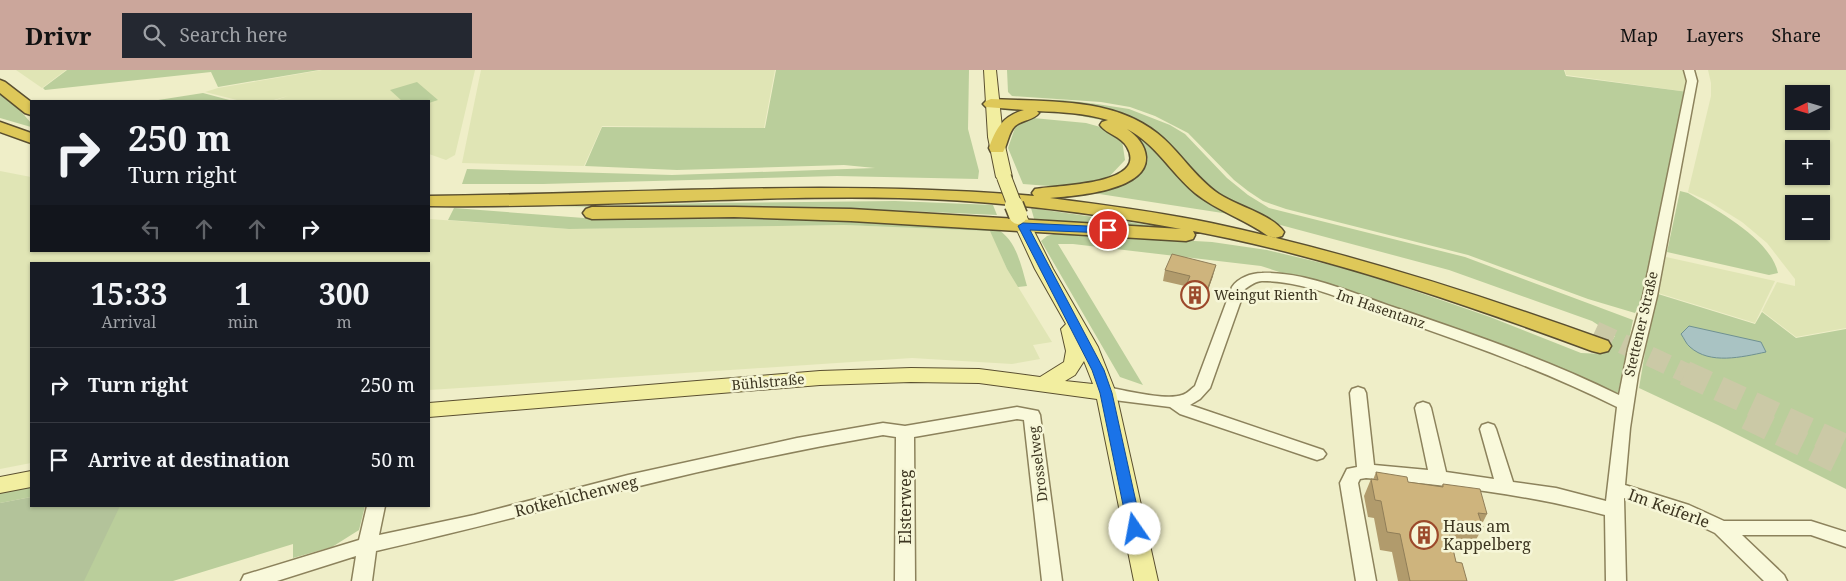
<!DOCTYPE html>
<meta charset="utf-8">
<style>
body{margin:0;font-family:"Noto Serif",serif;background:#242831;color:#f1f3f6;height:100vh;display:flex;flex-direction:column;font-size:19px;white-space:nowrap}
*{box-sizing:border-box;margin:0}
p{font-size:16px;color:#9ea1a6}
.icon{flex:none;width:28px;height:28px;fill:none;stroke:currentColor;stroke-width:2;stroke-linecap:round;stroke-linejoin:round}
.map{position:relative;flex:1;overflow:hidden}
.details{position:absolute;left:30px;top:192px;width:400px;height:245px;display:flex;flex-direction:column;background:#171b24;border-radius:0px;box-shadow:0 1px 4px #0004}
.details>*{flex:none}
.hud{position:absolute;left:30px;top:30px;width:400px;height:152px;border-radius:0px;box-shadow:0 1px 4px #0004;background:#171b24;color:#f1f3f6;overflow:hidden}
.needle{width:32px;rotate:265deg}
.tools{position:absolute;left:1785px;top:15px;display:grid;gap:10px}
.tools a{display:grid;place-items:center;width:45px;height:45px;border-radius:0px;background:#171b24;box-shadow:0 1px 4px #0004;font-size:25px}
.pin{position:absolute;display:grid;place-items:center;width:42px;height:42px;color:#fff;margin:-21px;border:2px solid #fff;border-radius:50%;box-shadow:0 1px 5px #0007}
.me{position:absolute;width:55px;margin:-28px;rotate:348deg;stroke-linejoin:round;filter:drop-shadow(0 0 4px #0008)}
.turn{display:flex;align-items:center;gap:18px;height:105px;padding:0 15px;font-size:22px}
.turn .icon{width:65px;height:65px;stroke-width:2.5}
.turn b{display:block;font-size:35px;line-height:42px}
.lanes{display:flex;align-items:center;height:48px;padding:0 15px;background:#0003;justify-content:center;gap:25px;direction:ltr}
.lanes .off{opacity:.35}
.eta{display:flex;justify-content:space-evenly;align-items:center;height:85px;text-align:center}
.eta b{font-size:30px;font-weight:700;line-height:35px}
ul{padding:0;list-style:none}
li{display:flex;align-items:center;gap:15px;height:75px;padding:0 15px;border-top:1px solid #363941}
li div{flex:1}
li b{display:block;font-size:19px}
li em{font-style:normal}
header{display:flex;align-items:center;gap:30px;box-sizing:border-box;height:70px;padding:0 25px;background:#cba69b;color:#111}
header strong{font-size:24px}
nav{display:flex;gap:28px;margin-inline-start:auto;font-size:18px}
.search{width:350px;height:45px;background:#242831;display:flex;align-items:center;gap:12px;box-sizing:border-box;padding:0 18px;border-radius:0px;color:#9ea1a6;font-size:19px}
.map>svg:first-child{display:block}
.farmland{fill:#e0e5b5;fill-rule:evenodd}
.green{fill:#bace9b}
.cemetery{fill:#b3c39a}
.water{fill:#a9c3c3;stroke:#6f9192}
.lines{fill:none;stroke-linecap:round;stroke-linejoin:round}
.highway-tunnel-far1{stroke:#cbc9a6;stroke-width:20;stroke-dasharray:20 10;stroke-linecap:butt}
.highway-tunnel{stroke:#cbc9a6;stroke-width:25;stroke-dasharray:25 12;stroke-linecap:butt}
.minor-casing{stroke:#8c825c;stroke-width:3}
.major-casing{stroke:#5a4f30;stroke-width:2}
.highway-casing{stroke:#5a4f30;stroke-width:3}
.minor{fill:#f9f9db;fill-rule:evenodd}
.major{fill:#f2eea0;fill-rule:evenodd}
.highway{fill:#dec859;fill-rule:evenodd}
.major-bridge-far1-casing{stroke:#5a4f30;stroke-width:16;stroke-linecap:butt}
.major-bridge-casing{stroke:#5a4f30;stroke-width:21;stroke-linecap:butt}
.major-bridge-far1{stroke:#f2eea0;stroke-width:14}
.major-bridge{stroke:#f2eea0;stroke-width:18}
.wall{fill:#b19b6c}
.shaded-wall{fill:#907e58}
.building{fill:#ceb47d;stroke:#907e58}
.route{fill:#1a73e8;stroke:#114b97}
.labels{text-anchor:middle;stroke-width:5;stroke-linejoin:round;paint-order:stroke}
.poi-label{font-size:14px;fill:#3c3520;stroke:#f6f6d7;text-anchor:start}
.street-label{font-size:14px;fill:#3c3520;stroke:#f6f6d7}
.near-street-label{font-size:16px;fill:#3c3520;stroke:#f6f6d7}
.near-poi-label{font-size:16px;fill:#3c3520;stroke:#f6f6d7;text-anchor:start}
</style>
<header>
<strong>Drivr</strong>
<div class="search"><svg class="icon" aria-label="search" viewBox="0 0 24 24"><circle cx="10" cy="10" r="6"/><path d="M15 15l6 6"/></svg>Search here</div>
<nav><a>Map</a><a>Layers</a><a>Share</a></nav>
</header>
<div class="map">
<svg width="1846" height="511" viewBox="0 0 1846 511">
<rect width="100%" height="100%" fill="#efeec8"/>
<path class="farmland" d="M16 0H66L42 18Z
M322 0H475L455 85 446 90 429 84V31H273L288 26 270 31H241L205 22 218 18Z
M481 0H775L764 58 602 56 584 96 462 93Z
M1565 0H1688V22L1566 5Z
M1708 0H1846V258L1796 267 1762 241 1777 212 1795 216V209L1767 173 1742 152 1710 132 1688 122 1711 26V13ZM1794 24H1821V51H1794ZM1794 79H1821V106H1794ZM1794 134H1821V161H1794Z
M0 101 31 107V181H429V149L569 159 844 155 991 161 1007 199 1052 272 1033 275 1040 289 1012 294 912 288 429 320V194H31V393L0 399Z
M1666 187 1775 211 1755 253 1658 223Z"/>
<path class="green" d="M67 0H319L218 17 211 2 45 20 43 18Z
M776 0H969L968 59 979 101 978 109 837 106 543 114H462L467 99 672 105 875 98 844 95 677 100 585 96 602 57 765 58Z
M1007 0H1564L1566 6 1688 22 1646 223 1635 243 1588 229 1468 185 1286 139 1263 131 1248 121 1234 110 1188 63 1155 46 1130 37 1101 32 1012 26 1008 22Z
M417 12 438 30 429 33V31H402L390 20Z
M0 23 12 31 31 53V57L0 48Z
M203 23 233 31H152Z
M1000 29 1064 30 1097 34 1129 39 1170 55 1185 64 1227 108 1248 125 1269 138 1465 187 1633 250 1618 323 1457 260 1261 196 1073 174H1058L1143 315 1120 307 1041 171 1047 166 1057 163 1212 172 1267 180 1360 202 1490 247 1581 283 1603 284 1615 266 1592 251 1449 200 1273 153 1224 131 1129 49 1008 33Z
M1005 38 1091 45 1117 51 1147 68 1188 114 1229 144 1093 123 1131 111 1148 89 1139 70 1111 53 1101 50 1066 43 1002 40Z
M1033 48 1086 53 1104 58 1122 70 1125 90 1108 108 1062 117 1023 114 1008 78 1017 52Z
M1680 121 1688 123C1716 140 1770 168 1778 203L1769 205 1667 182Z
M895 131 993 135 997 145 840 138 556 137 709 133Z
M454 138 584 148 718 147 827 149 995 158C1016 168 1021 195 1027 216L1018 217 1007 199 990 161 844 155 569 159 448 150Z
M1031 138 1191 161 1035 152Z
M1658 224 1755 254 1762 242 1796 268 1846 259V419L1718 355 1639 318 1650 253Z
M31 415V427L0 433V421Z
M119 436H365L359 460 332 477 293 488V474L173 511H82Z"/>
<path class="cemetery" d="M31 427V436H120L84 511H0V433Z"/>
<path class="water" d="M1689 256 1761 272 1766 282C1742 287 1710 295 1690 277 1686 274 1684 268 1681 264Z"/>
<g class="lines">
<path class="highway-tunnel-far1" d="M1595 261 1688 304"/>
<path class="highway-tunnel" d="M1685 303 1846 377
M1747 347 1846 395"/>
<defs>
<path id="minor" d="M1684 0H1694L1697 11 1657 226 1638 305 1630 358 1625 415 1689 435 1724 451H1811L1846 462V477L1811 465H1742L1784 505 1787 511H1764L1715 463 1677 445 1624 428 1626 511H1606L1605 445C1526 424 1446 415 1366 408L1360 409 1358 413 1376 511H1356L1340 413 1347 399 1357 397 1350 323 1352 319 1358 317 1364 319 1366 323 1374 395 1428 400 1415 338 1417 334 1423 332 1429 334 1431 338 1446 402 1494 409 1480 359 1482 355 1488 353 1494 355 1496 359 1513 412 1556 418 1606 431 1617 337C1541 299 1463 272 1383 244 1345 230 1304 211 1262 211 1256 211 1251 215 1245 219L1210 318 1200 329 1190 335 1323 380 1326 384 1323 388 1317 390 1311 388 1180 344 1170 337 1106 329 1100 327 1098 323 1100 319 1106 317C1124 320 1166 331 1182 325 1187 324 1191 319 1195 316L1232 217C1238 208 1251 203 1262 203 1304 201 1353 223 1393 237 1469 263 1546 289 1619 325L1628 279 1643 226 1687 11Z
M1017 337 1038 341 1040 345 1062 511H1042L1024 350 1017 349 914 367 915 511H895L896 367 883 365C797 380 711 398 627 419 543 440 460 462 376 481L372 511H352L356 486 277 511H241L244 505 359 470 367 436H385L379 465 474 445 628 405 797 368 883 353 905 356Z"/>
<path id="major" d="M984 0H996L1003 67 1012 107 1009 110H999L996 107 988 67Z
M1018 140 1024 142 1026 145 1053 199 1098 277 1116 323 1158 511H1134L1097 329 979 313 911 312 820 315 429 347V333L820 301 911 298 979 299 1040 307 1064 292 1066 281 1061 259 1066 254 1035 199 1010 145 1012 142ZM1084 291 1093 314 1065 311 1075 305Z
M31 401V417L0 423V407Z"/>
<path id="highway" d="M0 10 5 12 31 32V45L25 43 0 23Z
M991 29C1045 32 1112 27 1157 63 1180 81 1194 107 1219 124 1237 136 1273 145 1284 162L1282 166 1275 168 1268 166C1245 149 1217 141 1195 123 1170 102 1156 74 1127 59 1137 66 1145 75 1146 87 1148 121 1074 126 1050 128 1104 135 1158 142 1211 153 1347 182 1478 224 1608 271L1611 276 1608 281 1600 283 1592 281C1462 233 1330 187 1193 161L1195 165 1193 169 1186 171 851 151 734 147 592 149 586 147 583 143 586 139 592 137H734L851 139 1181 159C1088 142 994 130 899 128 742 125 585 138 429 136V126C631 124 833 109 1034 126L1032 123 1035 119C1052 115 1150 116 1127 77 1121 66 1106 64 1100 55L1102 52 1108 50C1085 43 1060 42 1037 41L1039 43C1034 50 1022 50 1015 56 1008 63 1008 74 1003 82H991L989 78C996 58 1003 46 1024 40L986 37 983 34 986 31Z
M0 52 31 63V73L0 62Z"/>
</defs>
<use href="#minor" class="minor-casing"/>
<use href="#major" class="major-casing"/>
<use href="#highway" class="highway-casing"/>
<use href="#minor" class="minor"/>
<use href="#major" class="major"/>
<use href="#highway" class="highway"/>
<defs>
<path id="major-bridge-far1" d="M1004 107 1015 136"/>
<path id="major-bridge" d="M1014 135 1018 145"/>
</defs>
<use href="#major-bridge-far1" class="major-bridge-far1-casing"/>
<use href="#major-bridge" class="major-bridge-casing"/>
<use href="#major-bridge-far1" class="major-bridge-far1"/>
<use href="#major-bridge" class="major-bridge"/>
</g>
<path class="wall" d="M1165 200 1213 206 1203 234 1183 229 1185 216 1163 211Z
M1376 402 1408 412 1441 417 1443 414 1487 444 1482 454 1483 457 1473 475 1459 472 1458 469 1451 468 1456 492 1467 511H1398L1392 482 1380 480 1374 448 1368 447 1364 426 1371 409 1373 410Z"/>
<path class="shaded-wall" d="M1216 195 1213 206 1203 234 1206 223Z"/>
<path class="building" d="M1172 184 1216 195 1206 223 1185 218 1190 206 1165 200Z
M1376 402 1407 407 1408 412 1443 417V414L1480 419 1487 444 1478 443 1483 457 1467 455V452L1446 449 1456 492 1462 493 1467 511H1410L1400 464 1387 462 1381 431 1375 430 1371 409 1378 410Z"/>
<path class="route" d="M1023 153 1108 157 1113 160 1108 163 1030 160 1104 300 1112 323 1142 459 1140 463 1135 464 1130 463 1128 459 1100 323 1092 300 1018 156Z"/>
<defs>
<symbol id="building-ring" viewBox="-11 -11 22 22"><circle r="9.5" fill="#f6f6d7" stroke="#9c492b" stroke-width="1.5"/><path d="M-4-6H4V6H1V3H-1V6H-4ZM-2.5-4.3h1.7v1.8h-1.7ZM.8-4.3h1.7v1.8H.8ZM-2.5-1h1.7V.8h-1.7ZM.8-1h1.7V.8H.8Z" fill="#9c492b"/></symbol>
</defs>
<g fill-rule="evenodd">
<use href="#building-ring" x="1179" y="209" width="32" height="32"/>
<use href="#building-ring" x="1408" y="449" width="32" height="32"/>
</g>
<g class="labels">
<g class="poi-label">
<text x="1214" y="230">Weingut Rienth</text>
</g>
<g class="street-label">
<text transform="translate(1381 239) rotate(19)" y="5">Im Hasentanz</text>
<text transform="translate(1641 254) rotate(-77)" y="5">Stettener Straße</text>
<text transform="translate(768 312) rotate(-5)" y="5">Bühlstraße</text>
<text transform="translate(1038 394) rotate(-97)" y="5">Drosselweg</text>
</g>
<g class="near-street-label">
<text transform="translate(576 426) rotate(-14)" y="6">Rotkehlchenweg</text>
<text transform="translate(905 437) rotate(-90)" y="6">Elsterweg</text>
<text transform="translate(1669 438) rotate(20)" y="6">Im Keiferle</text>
</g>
<g class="near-poi-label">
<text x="1443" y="462">Haus am<tspan x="1443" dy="18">Kappelberg</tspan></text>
</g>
</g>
</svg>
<div class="tools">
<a><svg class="needle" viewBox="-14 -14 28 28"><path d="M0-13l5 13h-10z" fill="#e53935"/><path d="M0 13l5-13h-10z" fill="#9ea1a6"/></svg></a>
<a>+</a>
<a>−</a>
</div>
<div class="pin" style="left:1108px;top:160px;background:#d93025"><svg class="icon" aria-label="arrive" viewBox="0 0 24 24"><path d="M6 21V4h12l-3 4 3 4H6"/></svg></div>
<svg class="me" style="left:1135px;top:459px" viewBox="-20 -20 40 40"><circle r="19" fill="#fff"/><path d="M0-13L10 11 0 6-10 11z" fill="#1a73e8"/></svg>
<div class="hud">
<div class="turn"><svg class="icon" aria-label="right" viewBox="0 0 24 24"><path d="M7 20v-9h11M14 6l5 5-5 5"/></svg><div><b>250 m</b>Turn right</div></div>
<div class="lanes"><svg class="icon off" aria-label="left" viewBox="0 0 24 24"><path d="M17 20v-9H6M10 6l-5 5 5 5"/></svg><svg class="icon off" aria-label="ahead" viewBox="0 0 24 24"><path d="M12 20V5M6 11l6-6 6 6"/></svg><svg class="icon off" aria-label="ahead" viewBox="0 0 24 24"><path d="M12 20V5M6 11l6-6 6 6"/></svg><svg class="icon" aria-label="right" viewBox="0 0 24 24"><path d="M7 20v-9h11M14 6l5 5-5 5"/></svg></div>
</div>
<section class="details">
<div class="eta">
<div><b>15:33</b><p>Arrival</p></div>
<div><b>1</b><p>min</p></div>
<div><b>300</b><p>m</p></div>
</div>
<ul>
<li><svg class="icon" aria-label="right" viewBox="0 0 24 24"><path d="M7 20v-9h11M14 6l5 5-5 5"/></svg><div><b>Turn right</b></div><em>250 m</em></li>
<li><svg class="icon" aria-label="arrive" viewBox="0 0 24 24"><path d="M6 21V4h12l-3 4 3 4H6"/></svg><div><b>Arrive at destination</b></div><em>50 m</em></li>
</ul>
</section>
</div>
